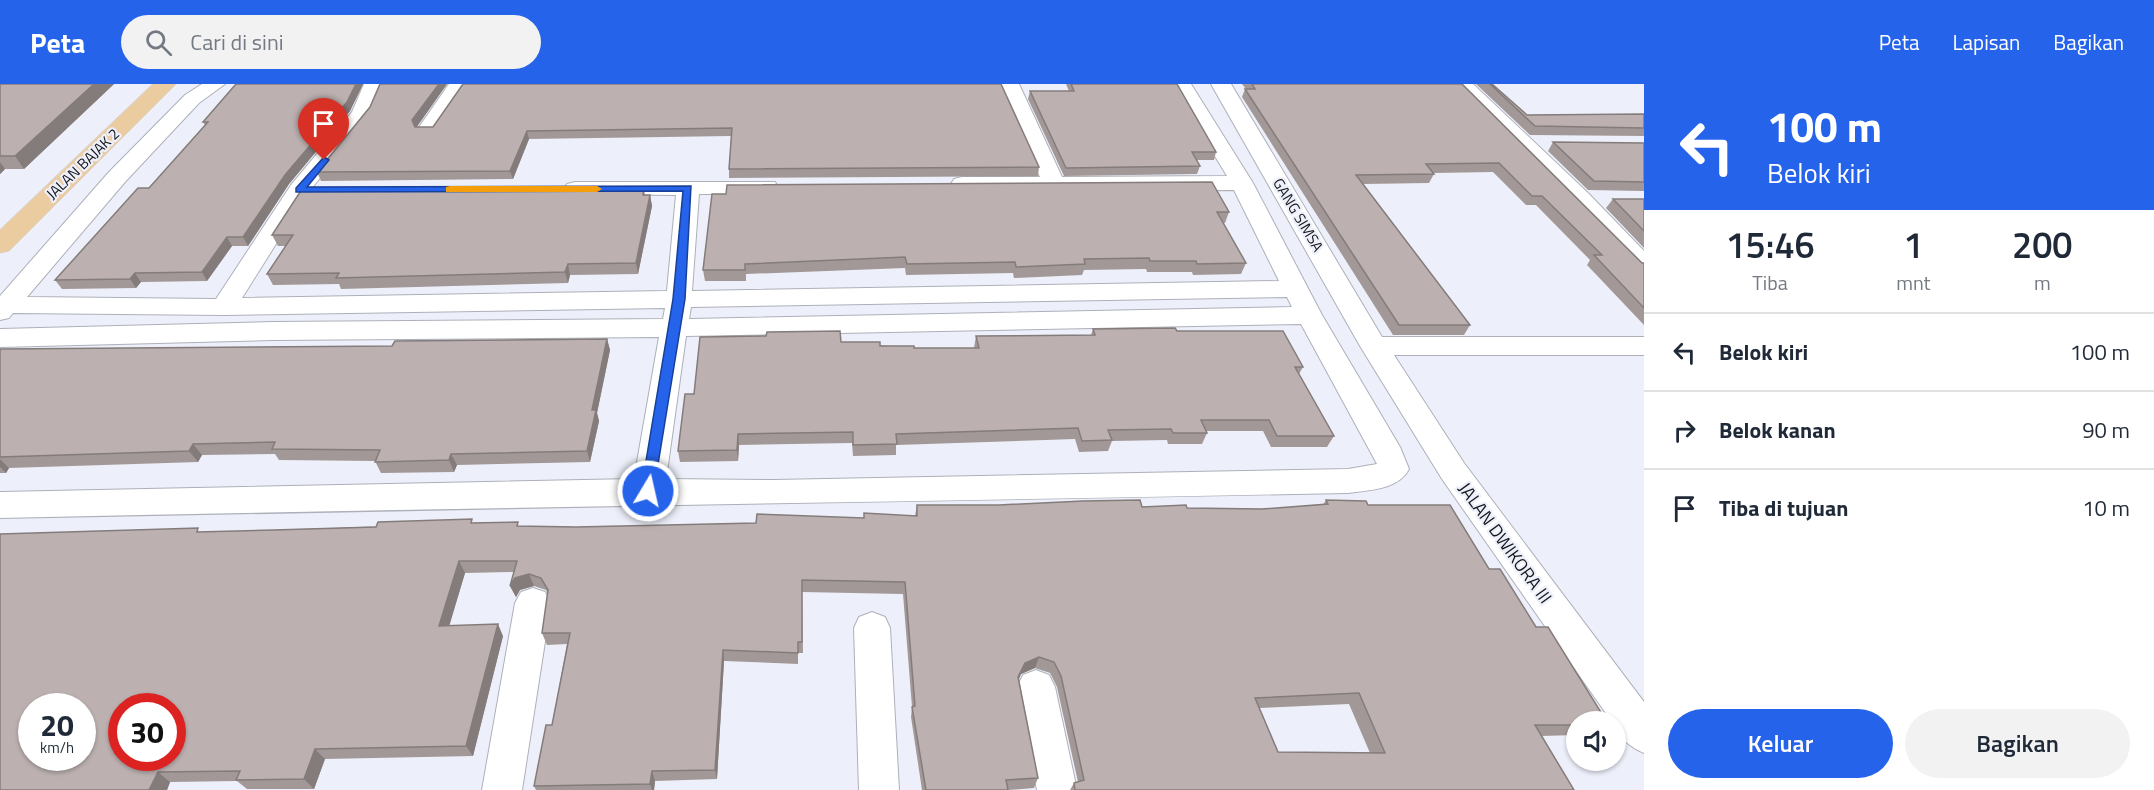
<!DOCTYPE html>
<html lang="id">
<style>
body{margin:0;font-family:"Titillium Web",sans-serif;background:#f2f2f3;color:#1f2937;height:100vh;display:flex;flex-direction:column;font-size:22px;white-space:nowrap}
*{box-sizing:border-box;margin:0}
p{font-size:20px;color:#747a83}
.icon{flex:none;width:33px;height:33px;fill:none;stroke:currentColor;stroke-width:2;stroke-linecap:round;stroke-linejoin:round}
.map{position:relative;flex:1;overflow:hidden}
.side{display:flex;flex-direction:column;background:#fff;width:510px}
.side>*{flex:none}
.banner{background:#2563eb;color:#fff;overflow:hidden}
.tools{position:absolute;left:1566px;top:627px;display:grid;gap:12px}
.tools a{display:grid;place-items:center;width:60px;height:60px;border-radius:50%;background:#fff;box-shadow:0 2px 4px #0004;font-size:30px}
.speed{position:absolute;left:18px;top:609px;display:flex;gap:12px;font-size:30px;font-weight:700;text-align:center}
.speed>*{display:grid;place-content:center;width:78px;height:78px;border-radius:50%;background:#fff;box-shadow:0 2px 4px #0004;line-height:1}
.speed small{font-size:15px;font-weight:400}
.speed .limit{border:9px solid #d22;background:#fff;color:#111}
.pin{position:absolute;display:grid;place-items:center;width:51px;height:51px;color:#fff;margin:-62px -26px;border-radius:50% 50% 50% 0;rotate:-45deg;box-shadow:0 0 6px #0007}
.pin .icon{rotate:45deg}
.me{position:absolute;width:66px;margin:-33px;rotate:9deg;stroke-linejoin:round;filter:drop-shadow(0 0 4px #0008)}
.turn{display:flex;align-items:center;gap:21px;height:126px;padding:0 24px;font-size:27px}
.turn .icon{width:78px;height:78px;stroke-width:2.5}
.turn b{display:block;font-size:42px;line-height:51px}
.eta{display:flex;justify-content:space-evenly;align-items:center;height:102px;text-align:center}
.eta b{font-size:36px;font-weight:600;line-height:42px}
.button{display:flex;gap:12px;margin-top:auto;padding:12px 24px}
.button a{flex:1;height:69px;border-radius:36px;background:#2563eb;color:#fff;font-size:24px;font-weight:600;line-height:69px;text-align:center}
.button a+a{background:#f2f2f3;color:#1f2937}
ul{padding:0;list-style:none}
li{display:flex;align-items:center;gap:18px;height:78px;padding:0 24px;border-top:2px solid #e0e1e3}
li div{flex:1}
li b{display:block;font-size:22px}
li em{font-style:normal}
header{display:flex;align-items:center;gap:36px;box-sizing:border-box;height:84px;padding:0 30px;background:#2563eb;color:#fff}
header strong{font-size:28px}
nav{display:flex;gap:33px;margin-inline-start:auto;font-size:21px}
.search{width:420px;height:54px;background:#f2f2f3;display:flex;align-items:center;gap:15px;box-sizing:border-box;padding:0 21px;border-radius:33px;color:#747a83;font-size:22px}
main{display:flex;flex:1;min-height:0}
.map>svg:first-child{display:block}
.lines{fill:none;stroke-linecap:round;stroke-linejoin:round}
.street-casing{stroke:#adb0b9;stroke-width:2}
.primary-casing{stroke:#d0d0d1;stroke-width:1}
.street{fill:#fff;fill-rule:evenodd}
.primary{fill:#ebcba0;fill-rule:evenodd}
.wall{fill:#a29897;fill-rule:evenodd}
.shaded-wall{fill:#847c7b}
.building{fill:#bcb1b0;stroke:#847c7b;stroke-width:1.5;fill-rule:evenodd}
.route{fill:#2563eb;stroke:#184099;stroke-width:1.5}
.slow{fill:#f59e0b}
.labels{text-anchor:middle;stroke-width:4.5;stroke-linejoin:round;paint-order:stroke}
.far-street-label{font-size:15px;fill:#151619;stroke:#edf0fa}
.street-label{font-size:18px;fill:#151619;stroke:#edf0fa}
</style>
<header>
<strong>Peta</strong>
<div class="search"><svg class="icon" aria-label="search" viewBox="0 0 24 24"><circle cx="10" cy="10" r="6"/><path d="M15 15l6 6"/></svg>Cari di sini</div>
<nav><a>Peta</a><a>Lapisan</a><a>Bagikan</a></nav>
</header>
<main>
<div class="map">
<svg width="1644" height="706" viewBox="0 0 1644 706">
<rect width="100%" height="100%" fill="#edf0fa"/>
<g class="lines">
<defs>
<path id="street" d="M202 0H225L199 19 125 98 27 213 216 215 291 101 352 28 364 0H384L371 30 308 109 242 214 667 207 676 111 567 110 564 105 567 100 575 98H775L778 103 775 108 767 110H699L692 207 1279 197 1234 106 962 107 954 105 951 100 954 95 962 93H1040L999 0H1019L1062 93 1227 92 1171 0H1191L1253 99 1322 231 1400 363 1409 385C1398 406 1369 406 1348 409 899 418 449 424 0 434V408L634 395 659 253 272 256 0 263V245L272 238 663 235 665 224 224 231 13 229 9 234 0 236V212L109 88 185 11ZM1287 213 1292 223 689 235 691 223ZM1301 240 1377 380 1348 385 774 396 666 395 686 252Z
M449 0H469L434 50H420L417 46Z
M1211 0H1231L1382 253H1644V271H1394L1464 379 1644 618V669C1632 664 1616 653 1616 638H1612L1442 395 1360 262Z
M1452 0H1473L1589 110 1644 167V188L1635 186 1573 120Z
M533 504 545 508 551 519 522 706H482L515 519 521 508Z
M872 528 885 533 890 544 899 706H859L854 544 859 533Z
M1036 586 1049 591 1055 603 1077 706H1037L1017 603 1023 591Z"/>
<path id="primary" d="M153 0H176L9 167 0 169V146Z"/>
</defs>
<use href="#street" class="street-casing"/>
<use href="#primary" class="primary-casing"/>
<use href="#street" class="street"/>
<use href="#primary" class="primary"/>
</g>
<path class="wall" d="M0 0H114L24 85H5L0 90Z
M236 0H363L350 27 289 100 248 162H232L207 197 141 198 136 204 62 205 55 196 149 104 205 41 203 38Z
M380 0H447L417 43H433L463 0 1039 83 1038 92 729 94V85L731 52 529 55 513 95 321 97 317 88 370 23Z
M1066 0H1177L1216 68 1214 76H1197L1200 82 1197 90 1064 92 1028 15 1030 7H1069Z
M1242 0H1462L1642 179H1644V241L1587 181 1590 176 1536 121H1526L1493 88 1434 89V90L1429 99 1363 100 1470 241 1464 251H1393L1242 13 1245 5H1246Z
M1476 0H1492L1527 31 1644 30V52L1530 51Z
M1553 58 1644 59V107L1588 106 1548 67Z
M644 105 645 111H650L652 122 638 190 570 191 568 199 341 205 339 200 273 201 267 190 286 162H278L272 151Z
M712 110 1229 128 1225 139H1223L1246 179 1241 190 1193 191 1192 188H1147L1146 185 1084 186 1082 191 1014 194 1013 189 906 191 905 184 746 190V197H705L703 186Z
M1613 115H1644V164L1606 124Z
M1093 245 1177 247 1303 283 1299 290 1334 352 1327 363H1271L1263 347H1206L1207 349 1202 360H1168L1167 356 1112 357 1108 367 1079 368 1075 355 896 361V371L853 372 852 359 739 361 738 377 680 378 678 367 694 310 841 258 914 264H974L976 252 1091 251Z
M607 255 610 266 597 329 599 337 590 378 457 381 454 388 381 389 375 377 279 376 275 370 202 371 198 378 9 384 6 389H0V265L392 262Z
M1326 416 1368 421 1576 638V651L1541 652 1574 706H1070L1074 699 1078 698 1057 603 1050 589 1035 584 1021 590 1019 595 1038 694 1034 704 1008 706H922L911 633 912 623 903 510 802 508 803 569H798V580L724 577 717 695 655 697 654 706H536L534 702 552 641 567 560 547 561 542 549 548 510 546 506 534 502 520 506 516 513 510 502 514 488 465 489 449 541 503 552 473 672 325 675 314 705H247L237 697 170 698 167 706H0L201 448 273 446 474 439 520 442 576 443 756 439 915 432 917 421 1262 425 1323 421ZM1349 620 1370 669 1278 668 1259 624Z"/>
<path class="shaded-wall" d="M94 0H114L24 85 15 72Z
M356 0H363L350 27 289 100 248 162 243 153 285 91Z
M439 0H447L415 45 412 36Z
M527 47 529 55 513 95 510 87Z
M0 78 5 85 0 90Z
M650 111 652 122 638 190 636 179Z
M227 153 232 162 207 197 202 188Z
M568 180 570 191 568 199 565 188Z
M135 189 141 198 136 204 130 195Z
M607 255 610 266 597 329 599 337 590 378 587 367 592 326Z
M738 350 739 361 738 377 737 366Z
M193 360 202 371 198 378 189 367Z
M451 370 457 381 454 388 449 376Z
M0 375 9 384 6 389 0 383Z
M459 477 465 489 446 553 439 542Z
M529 490 534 502 520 506 516 513 510 502 515 494Z
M498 540 503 552 473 672 466 662Z
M723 566 724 577 717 695 715 686Z
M1039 573 1035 584 1021 590 1015 603 1018 593 1025 579Z
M315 665 325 675 314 705 304 695Z
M652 687 655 697 654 706H652L650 700Z
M158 688 170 698 167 706H149Z"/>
<path class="building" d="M0 0H94L15 72H0Z
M236 0H356L347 18 285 91 243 153H227L202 188 135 189 130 195 55 196 138 104H149L208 38H203Z
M380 0H439L412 36 415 43H433L463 0H1001L1039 83 729 85 732 44 527 47 510 87 317 88 370 23Z
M1071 0H1177L1216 68H1192L1200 82 1066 84 1030 7H1074Z
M1252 0H1462L1642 179H1644V224L1594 171H1602L1542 112H1532L1499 79 1426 80 1434 90 1356 91 1470 241H1399L1245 5H1255Z
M1490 0H1492L1527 31 1644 30V44L1535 42Z
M1553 58 1644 59V98L1594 97Z
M1212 98 1229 128H1217L1246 179 1197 180 1196 177H1150L1149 174 1084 175 1085 180 1016 183 1015 178 907 180 905 173 745 180V186H703L712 110H726L727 101Z
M597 104 644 105 643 111H650L636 179 568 180 565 188 336 194 339 189 267 190 293 151H272L302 105Z
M1613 115H1644V147Z
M1175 244 1177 247H1283L1303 283H1295L1334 352H1277L1269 336H1201L1207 349H1173L1171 345 1108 346 1112 356 1082 357 1078 344 896 350 897 360 853 361V348L738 350 737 366 678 367 685 310H694L700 253 766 252 767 248 840 247 841 258H880V262H914V264H979L976 252 1095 251 1093 245Z
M607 255 592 326H596L587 367 451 370 449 376 375 378 380 366 272 365 275 358 193 360 189 367 0 373V265L392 262 395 257Z
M1140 416 1142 423 1186 421 1187 424 1262 425 1328 420 1326 416 1366 417 1368 421H1450L1489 485H1500L1536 543H1548L1607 638H1576V641H1535L1574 706H1075L1074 699 1084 696 1061 592 1054 578 1039 573 1025 579 1018 593 1038 694 1006 696 1008 706H926L912 623 915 622 905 498 802 496V558H798V569L723 566 715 686 652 687 650 700 534 702 546 641H552L570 549H542L548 506 541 494 529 490 515 494 510 502 517 477H459L439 542 498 540 466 662 315 665 304 695 236 696 240 687 158 688 149 706H0V450L198 444 197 448 273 446 376 443 378 438 472 435 471 439 518 438 517 442 576 443 756 439 757 430 864 434V429L917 432V421H999L1083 417ZM1359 609 1385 669 1278 668 1255 614ZM32 622H82V674H32ZM122 622H172V674H122Z"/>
<path class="route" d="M324 73 329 76 307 103 691 102 685 215 653 411H643L641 407 673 215 683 107 296 108V104Z"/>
<path class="slow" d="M450 102H597L602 105 597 108H446V103Z"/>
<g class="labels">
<g class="far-street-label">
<text transform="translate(83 80) rotate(-44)" y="5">JALAN BAJAK 2</text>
<text transform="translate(1298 131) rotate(59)" y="5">GANG SIMSA</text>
</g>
<g class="street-label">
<text transform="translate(1505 459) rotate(54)" y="6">JALAN DWIKORA III</text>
</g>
</g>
</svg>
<div class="tools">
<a><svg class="icon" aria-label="sound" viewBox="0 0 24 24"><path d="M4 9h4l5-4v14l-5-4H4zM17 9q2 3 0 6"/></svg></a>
</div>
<div class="speed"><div>20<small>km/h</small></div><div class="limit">30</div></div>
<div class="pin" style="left:324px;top:76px;background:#d93025"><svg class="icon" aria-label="arrive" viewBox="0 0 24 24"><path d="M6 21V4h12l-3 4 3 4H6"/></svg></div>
<svg class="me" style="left:648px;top:407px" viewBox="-20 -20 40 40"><circle r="17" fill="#2563eb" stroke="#fff" stroke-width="3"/><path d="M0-11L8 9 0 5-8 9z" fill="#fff"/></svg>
</div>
<section class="side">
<div class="banner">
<div class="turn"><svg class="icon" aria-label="left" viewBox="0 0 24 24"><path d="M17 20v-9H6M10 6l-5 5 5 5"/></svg><div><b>100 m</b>Belok kiri</div></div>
</div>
<div class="eta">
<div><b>15:46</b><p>Tiba</p></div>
<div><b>1</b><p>mnt</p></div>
<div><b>200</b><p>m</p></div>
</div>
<ul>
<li><svg class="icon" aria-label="left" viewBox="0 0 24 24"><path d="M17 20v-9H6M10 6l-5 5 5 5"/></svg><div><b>Belok kiri</b></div><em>100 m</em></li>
<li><svg class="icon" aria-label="right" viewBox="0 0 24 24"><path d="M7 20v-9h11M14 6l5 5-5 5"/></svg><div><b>Belok kanan</b></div><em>90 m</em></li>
<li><svg class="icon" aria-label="arrive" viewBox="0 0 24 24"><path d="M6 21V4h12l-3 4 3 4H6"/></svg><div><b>Tiba di tujuan</b></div><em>10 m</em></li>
</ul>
<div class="button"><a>Keluar</a><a>Bagikan</a></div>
</section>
</main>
